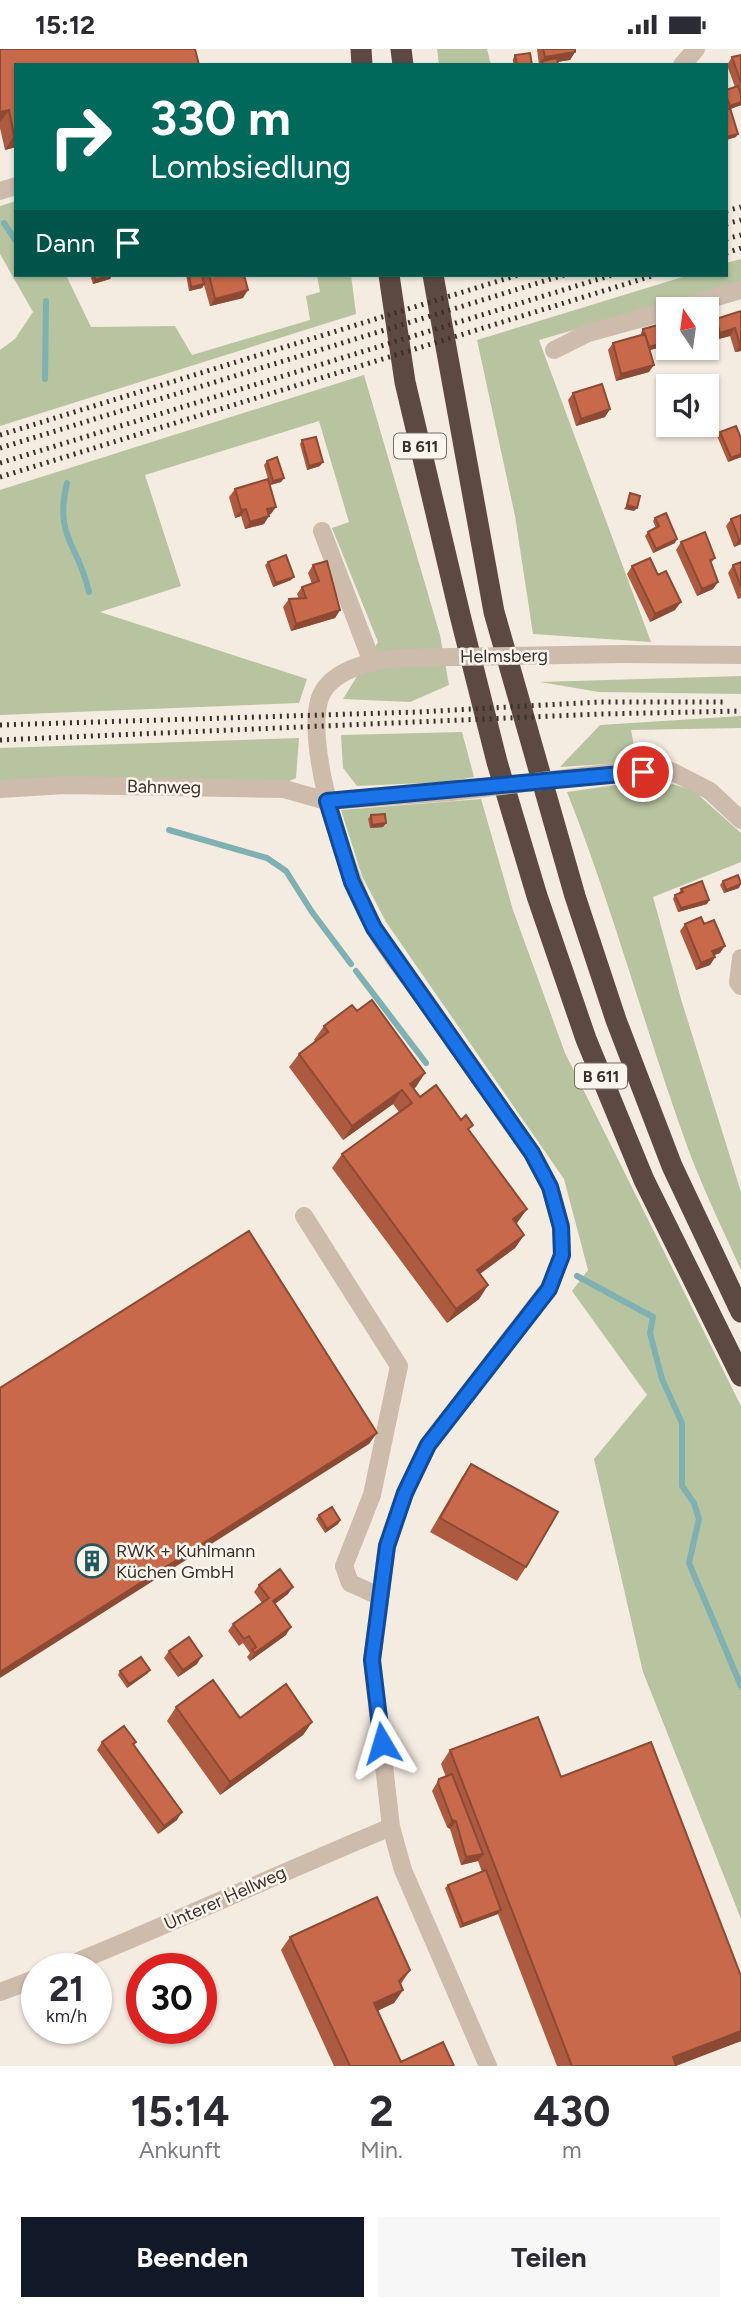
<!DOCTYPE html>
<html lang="de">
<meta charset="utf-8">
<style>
body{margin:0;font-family:Figtree,sans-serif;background:#f7f7f7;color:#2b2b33;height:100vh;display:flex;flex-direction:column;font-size:26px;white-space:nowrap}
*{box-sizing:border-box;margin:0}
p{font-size:23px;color:#7c7c81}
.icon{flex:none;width:38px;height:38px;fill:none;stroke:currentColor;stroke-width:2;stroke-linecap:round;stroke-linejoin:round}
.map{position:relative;height:2017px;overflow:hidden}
.details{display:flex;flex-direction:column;background:#fff;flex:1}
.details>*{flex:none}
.guide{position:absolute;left:14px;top:14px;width:714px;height:214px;border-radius:0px;box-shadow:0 2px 5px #0004;background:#00695c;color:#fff;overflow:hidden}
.needle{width:46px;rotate:347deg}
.controls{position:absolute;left:656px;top:248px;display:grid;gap:14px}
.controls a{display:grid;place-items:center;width:63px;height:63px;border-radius:0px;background:#fff;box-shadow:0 2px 5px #0004;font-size:35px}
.speed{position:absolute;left:21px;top:1904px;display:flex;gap:14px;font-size:35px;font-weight:700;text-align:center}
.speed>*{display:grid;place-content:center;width:91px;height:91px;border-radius:50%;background:#fff;box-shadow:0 2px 5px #0004;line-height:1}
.speed small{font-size:18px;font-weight:400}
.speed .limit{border:10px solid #d22;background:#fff;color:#111}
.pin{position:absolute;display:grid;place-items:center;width:60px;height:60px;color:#fff;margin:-30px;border:4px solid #fff;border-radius:50%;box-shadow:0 2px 7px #0007}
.me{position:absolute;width:77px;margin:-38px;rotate:353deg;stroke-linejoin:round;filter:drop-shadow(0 0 5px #0008)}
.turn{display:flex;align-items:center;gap:24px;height:147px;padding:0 21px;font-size:32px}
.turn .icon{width:91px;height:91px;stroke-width:2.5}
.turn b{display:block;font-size:49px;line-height:60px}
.then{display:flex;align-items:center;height:66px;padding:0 21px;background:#0003;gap:14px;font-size:26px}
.eta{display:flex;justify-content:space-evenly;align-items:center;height:119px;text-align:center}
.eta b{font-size:42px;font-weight:700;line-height:49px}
.cta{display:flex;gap:14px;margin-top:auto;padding:14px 21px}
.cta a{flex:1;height:80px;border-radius:0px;background:#111827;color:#fff;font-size:28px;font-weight:700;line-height:80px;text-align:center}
.cta a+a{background:#f7f7f7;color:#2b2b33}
.status{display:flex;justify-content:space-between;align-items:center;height:49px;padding:0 35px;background:#fff;direction:ltr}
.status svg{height:19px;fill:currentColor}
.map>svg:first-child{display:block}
.green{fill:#b8c4a0}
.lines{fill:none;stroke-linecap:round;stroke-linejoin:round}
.stream{stroke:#7fb0b2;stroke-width:6}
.minor{stroke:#cdbbac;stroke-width:18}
.highway{stroke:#5c4a42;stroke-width:21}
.rail{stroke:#3b302b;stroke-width:5;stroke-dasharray:2 5;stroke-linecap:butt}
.minor-bridge{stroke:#cdbbac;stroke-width:18}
.wall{fill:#ac5a40}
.shaded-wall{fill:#8c4a34}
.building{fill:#c8694b;stroke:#8c4a34;stroke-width:2}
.route-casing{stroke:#114b97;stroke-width:18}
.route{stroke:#1a73e8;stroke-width:12}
.labels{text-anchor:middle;stroke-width:5;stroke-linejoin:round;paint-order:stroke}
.shield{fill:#fbf5ee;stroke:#756b66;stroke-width:2}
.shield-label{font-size:16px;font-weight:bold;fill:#3b302b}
.street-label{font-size:18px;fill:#3b302b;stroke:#fbf5ee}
.poi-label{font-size:18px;fill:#3b302b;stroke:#fbf5ee;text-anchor:start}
</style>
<div class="status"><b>15:12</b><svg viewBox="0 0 49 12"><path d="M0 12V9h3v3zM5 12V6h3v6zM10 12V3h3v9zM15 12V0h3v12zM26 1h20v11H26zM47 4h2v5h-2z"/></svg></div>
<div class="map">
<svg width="741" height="2017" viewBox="0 0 741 2017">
<rect width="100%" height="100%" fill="#f4ebe1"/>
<path class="green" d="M437 0H487L491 16H439Z
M16 152V226H66L91 278 175 277 192 306 310 271 306 247 320 243 317 226H351L356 265 0 377V301L15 290 33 263 0 205V157Z
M741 210V233L539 291 651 593 533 585 515 467 477 291 689 226H726V214Z
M364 326 440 586 449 636 410 653 343 650 378 593 332 479 349 473 319 372 145 426 181 537 100 563 307 630 299 654 0 666V441Z
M741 627V645L599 643 540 633Z
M741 667V679L631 681 637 713 560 718 600 676Z
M462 683 474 728 446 733 357 737 343 719 341 686Z
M299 689 296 729 285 734 0 733V699Z
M657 730 694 742 741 784V813L653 848 681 950 741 1143V1221C724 1183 705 1144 690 1105 646 985 614 861 567 743Z
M481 750 513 861 565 1004 741 1357V1870L643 1623 594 1410 647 1346 572 1242 588 1221 564 1130 386 873 362 827 341 761Z"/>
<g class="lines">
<path class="stream" d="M4 174 16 192
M45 330 46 252
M67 434C54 489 78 494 89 543
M169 781 267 809 286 822 312 863 351 915
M356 922 426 1014
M577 1227 653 1268 650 1284 662 1330 682 1374V1437L694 1454 699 1470 689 1514 741 1637"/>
<path class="minor" d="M682 16 696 0
M0 142 16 137
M672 261 741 241
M554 301 588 284 668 262
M322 482 372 613
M622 605 741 606
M400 609C373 611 327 621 319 652 306 704 348 830 373 877 387 903 408 927 425 951 460 1002 496 1053 532 1104L550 1138 561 1178 562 1206 549 1239 428 1396 405 1444 387 1497 372 1611 391 1778 403 1821 488 2017
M616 723 671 722 710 742 741 771
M0 740 65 736 284 740 327 752 451 743
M741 909 738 933 741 937
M304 1167 399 1317 372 1446 344 1517 350 1534 379 1547
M59 1920C171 1875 280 1824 391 1778
M0 1943 37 1929"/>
<path class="highway" d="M361 0 362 16
M401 0 403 16
M389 226 405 333 460 566 497 713 537 847 586 990 644 1131 741 1327
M433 226 494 563 575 847 616 971 672 1117 741 1263"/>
<path class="rail" d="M726 162 741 158
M726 175 741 171
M726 190 741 186
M726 204 741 199
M0 386 518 226
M0 399 564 226
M0 414 612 226
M0 428 655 226
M0 676 418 663 599 653H727
M0 691 600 665 741 662"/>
<path class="minor-bridge" d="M400 609 622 605
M451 743 616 723"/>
</g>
<path class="wall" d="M0 0 16 16V98L5 101 0 79Z
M537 0H575V3L570 11 557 13 558 16H539Z
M515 6 532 16H513V10Z
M741 6V56L731 60 736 88 726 91V41L735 38 727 16 732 8Z
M90 226H112L110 230 93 235Z
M186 226H244L243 249 210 257 204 236 202 239 189 242Z
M741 262V302L735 303 730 287 718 290 716 295 713 274 716 270Z
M643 280 661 298 650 301 649 323 616 332 608 301 613 294 641 286V284Z
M573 344 610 360 605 368 576 377 568 351Z
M720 383 741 389V408L728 413 717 387Z
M302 391 320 417 307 421 300 395Z
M267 412 284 429 281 433 270 436 271 465 268 466 264 475 245 480 241 467 235 469 229 448 235 440 268 430 264 416Z
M741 466V495L734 498 726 477 731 470Z
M655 469 675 494 653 504 645 487 648 483 656 479 653 472Z
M681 493 715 509 711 514 718 533 713 540 697 547 676 501Z
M268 513 291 531 273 538 265 516Z
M741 513V549L738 550 728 524 733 516Z
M313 516 340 561 335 569 291 582 283 558 289 550H299L297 545 302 538 312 535 308 524Z
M632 517 658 526 675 561 650 573 627 525Z
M371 766 386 774 383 778 370 779 368 770Z
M723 832 739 839 724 844 720 836Z
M681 840 709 851 707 855 678 863 673 850 675 846 679 844Z
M685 875 720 904 714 906 715 908 710 916 696 921 680 882Z
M324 977 416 1038 414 1039 420 1048 469 1082 527 1160 516 1175 524 1186 515 1199 480 1225 488 1236 479 1250 447 1274 332 1119 342 1105 399 1063 393 1055 343 1091 289 1018 299 1005 315 992 314 991Z
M471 1415 526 1518 517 1532 430 1483 462 1428Z
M319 1466 340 1471 338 1475 325 1484 316 1470Z
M259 1536 288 1545 275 1555 286 1586 250 1612 247 1608 250 1604 243 1594 239 1597 228 1582 233 1575 262 1554 254 1543Z
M169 1602 197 1615 178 1628 164 1609Z
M120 1622 148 1624 127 1639 118 1626Z
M176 1658 240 1669 312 1673 303 1686 220 1746 167 1672Z
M102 1693H136L133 1697 177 1771 158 1785 97 1701Z
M450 1701 561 1728 741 1992 676 2017H557L498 1865 460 1879 445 1839 448 1836 482 1823 478 1812 461 1816 450 1780 447 1778 432 1742 439 1730 446 1728 441 1715Z
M290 1888 410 1921 401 1935 403 1941 394 1954 377 1962 401 2013 454 2017H334L281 1901Z"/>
<path class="shaded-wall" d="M575 3 570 11 542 15V12L545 8Z
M741 53V56L727 61 730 57Z
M9 61 0 73V63Z
M738 85 736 88 726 91V88Z
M16 86V98L5 101 14 87Z
M112 226 110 230 93 235 95 231Z
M204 235 202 239 189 242 191 238Z
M248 241 243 249 210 257 215 250Z
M735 279 730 287 715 291 720 284Z
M718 291 716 295 707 298V295Z
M663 294 661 298 643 303 646 299Z
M740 296H741V302L735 303Z
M654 316 649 323 616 332 621 325Z
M610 360 605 368 576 377 581 370Z
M741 405V408L728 413 731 409Z
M323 413 320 417 307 421 309 417Z
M284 429 281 433 270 436 273 432Z
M627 456 637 459 634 462 624 460Z
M276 458 271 465 262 468 267 460Z
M246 460 241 467 235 469 241 461Z
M269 467 264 475 245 480 250 473Z
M677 490 675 494 653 504 656 500Z
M739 490H741V495L734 498Z
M294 528 291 531 273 538 276 534Z
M718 533 713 540 697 547 702 540Z
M681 553 675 561 650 573 655 565Z
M340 561 335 569 291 582 296 575Z
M386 774 383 778 370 779 372 776Z
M741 835 739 839 724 844 726 841Z
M709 851 707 855 678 863 681 859Z
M725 897 720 904 707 909 712 902Z
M715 908 710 916 696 921 701 914Z
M425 1024 416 1038 406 1045 410 1035Z
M402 1041 393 1055 343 1091 352 1077Z
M527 1160 517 1174 504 1184 513 1170Z
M524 1186 515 1199 467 1234 477 1221Z
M488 1236 479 1250 447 1274 456 1260Z
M377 1384 369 1395 0 1629V1623Z
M340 1471 338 1475 325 1484 327 1480Z
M293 1538 288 1545 268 1560 273 1552Z
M291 1578 286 1586 250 1612 255 1604Z
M202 1607 197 1615 178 1628 183 1621Z
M150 1621 148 1624 127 1639 129 1635Z
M312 1673 303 1686 220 1746 230 1733Z
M182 1763 177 1771 158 1785 164 1777Z
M452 1771 456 1772 450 1780 447 1778Z
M483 1805 478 1812 461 1816 466 1808Z
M501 1861 498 1865 460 1879 463 1875Z
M403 1941 394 1954 364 1968 374 1954Z
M741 1982V1992L675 2017 673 2008Z"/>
<path class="building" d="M0 0H195L199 16H16V86L14 87 9 61 0 63Z
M543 0H575V3L545 8Z
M530 4 532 16H513L517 15 515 6Z
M741 6V34L732 8Z
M557 9 558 16H543L542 12Z
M738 37 741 46V53L730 57 726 46V41Z
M730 59 738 85 726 88V61Z
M94 226H112L95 231Z
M189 226H202L204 235 191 238Z
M209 226H244L248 241 215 250Z
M741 262V296H740L735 279 720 284 716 270Z
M713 274 718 291 707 295V276Z
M658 276 663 294 649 298 645 285 644 286 643 280Z
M645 285 654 316 621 325 613 294Z
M602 335 610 360 581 370 573 344Z
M736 377 741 389V405L731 409 720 383Z
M316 388 323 413 309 417 302 391Z
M277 408 284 429 273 432 267 412Z
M268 430 276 458 267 460 269 467 250 473 246 460 241 461 235 440Z
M630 444 640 447 637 459 627 456Z
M666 464 677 490 656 500 648 483 659 477 655 469Z
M741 466V490H739L731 470Z
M705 483 715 509 710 511 718 533 702 540 681 493Z
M286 506 294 528 276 534 268 513Z
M650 509 658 526 666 522 681 553 655 565 632 517Z
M327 512 340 561 296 575 289 550 306 549 302 538 319 532 313 516Z
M741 513V538L733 516Z
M385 765 386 774 372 776 371 766Z
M738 826 741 835 726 841 723 832Z
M702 832 709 851 681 859 675 846 683 843 681 840Z
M701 868 704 875 714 871 725 897 712 902 715 908 701 914 685 875Z
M372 951 425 1024 410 1035 420 1048 436 1036 461 1071 466 1066 473 1076 468 1080 527 1160 513 1170 524 1186 477 1221 488 1236 456 1260 342 1105 412 1054 402 1041 352 1077 299 1005 328 983 324 977 352 956 357 962Z
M249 1182 377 1384 0 1623V1339Z
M471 1415 558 1463 526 1518 440 1469Z
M332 1458 340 1471 327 1480 319 1466Z
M280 1520 293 1538 273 1552 291 1578 255 1604 252 1601 256 1598 249 1587 244 1590 233 1575 269 1549 259 1536Z
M189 1588 202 1607 183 1621 169 1602Z
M141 1608 150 1621 129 1635 120 1622Z
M213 1631 240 1669 286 1635 312 1673 230 1733 176 1658Z
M538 1668 561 1728 651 1693 741 1927V1982L673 2008 676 2017H572L450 1701Z
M124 1677 136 1693 133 1695 182 1763 164 1777 102 1693Z
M452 1725 483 1805 466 1808 456 1772 452 1771 438 1734 439 1730Z
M486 1821 501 1861 463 1875 448 1836Z
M377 1848 410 1921 399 1932 403 1941 374 1954 401 2013 443 1993 454 2017H350L290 1888Z"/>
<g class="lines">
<defs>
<path id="route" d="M382 1694 372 1611 387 1497 405 1444 428 1396 549 1240 562 1206 561 1178 550 1138 532 1104 374 879 352 833 327 752 643 723"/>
</defs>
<use href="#route" class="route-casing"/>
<use href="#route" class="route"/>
</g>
<defs>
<symbol id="building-ring" viewBox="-11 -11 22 22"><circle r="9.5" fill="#fbf5ee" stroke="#1f5a5e" stroke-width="1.5"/><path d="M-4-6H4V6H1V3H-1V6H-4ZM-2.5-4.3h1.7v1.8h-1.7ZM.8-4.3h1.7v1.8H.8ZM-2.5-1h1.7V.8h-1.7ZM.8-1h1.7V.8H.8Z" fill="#1f5a5e"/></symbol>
</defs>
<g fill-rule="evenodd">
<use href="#building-ring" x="73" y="1493" width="38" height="38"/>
</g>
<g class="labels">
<g class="shield">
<rect x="394" y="384.5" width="52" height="25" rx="5"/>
<rect x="575" y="1014.5" width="52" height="25" rx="5"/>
</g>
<g class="shield-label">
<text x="420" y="403">B 611</text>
<text x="601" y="1033">B 611</text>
</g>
<g class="street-label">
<text transform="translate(504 607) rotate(-1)" y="6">Helmsberg</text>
<text transform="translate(164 738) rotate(1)" y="6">Bahnweg</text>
<text transform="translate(225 1849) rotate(-24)" y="6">Unterer Hellweg</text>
</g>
<g class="poi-label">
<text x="116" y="1508">RWK + Kuhlmann<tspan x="116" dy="21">Küchen GmbH</tspan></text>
</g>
</g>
</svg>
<div class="controls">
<a><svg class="needle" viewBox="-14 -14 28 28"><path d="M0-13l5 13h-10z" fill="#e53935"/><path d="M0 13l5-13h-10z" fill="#7c7c81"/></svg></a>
<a><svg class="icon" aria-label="sound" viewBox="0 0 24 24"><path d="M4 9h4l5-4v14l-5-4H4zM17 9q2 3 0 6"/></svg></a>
</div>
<div class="speed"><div>21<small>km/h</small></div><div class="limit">30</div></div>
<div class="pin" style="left:643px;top:723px;background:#d93025"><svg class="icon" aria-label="arrive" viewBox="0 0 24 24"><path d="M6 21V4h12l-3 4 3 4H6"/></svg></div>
<svg class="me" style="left:382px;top:1694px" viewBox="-20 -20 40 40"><path d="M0-17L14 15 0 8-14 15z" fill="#1a73e8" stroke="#fff" stroke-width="4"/></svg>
<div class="guide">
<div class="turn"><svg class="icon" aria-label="right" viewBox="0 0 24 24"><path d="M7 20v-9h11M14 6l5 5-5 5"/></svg><div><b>330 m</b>Lombsiedlung</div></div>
<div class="then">Dann<svg class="icon" aria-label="arrive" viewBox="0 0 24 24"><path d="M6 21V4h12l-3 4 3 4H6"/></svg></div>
</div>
</div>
<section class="details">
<div class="eta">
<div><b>15:14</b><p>Ankunft</p></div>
<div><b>2</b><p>Min.</p></div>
<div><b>430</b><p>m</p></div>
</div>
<div class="cta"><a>Beenden</a><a>Teilen</a></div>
</section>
